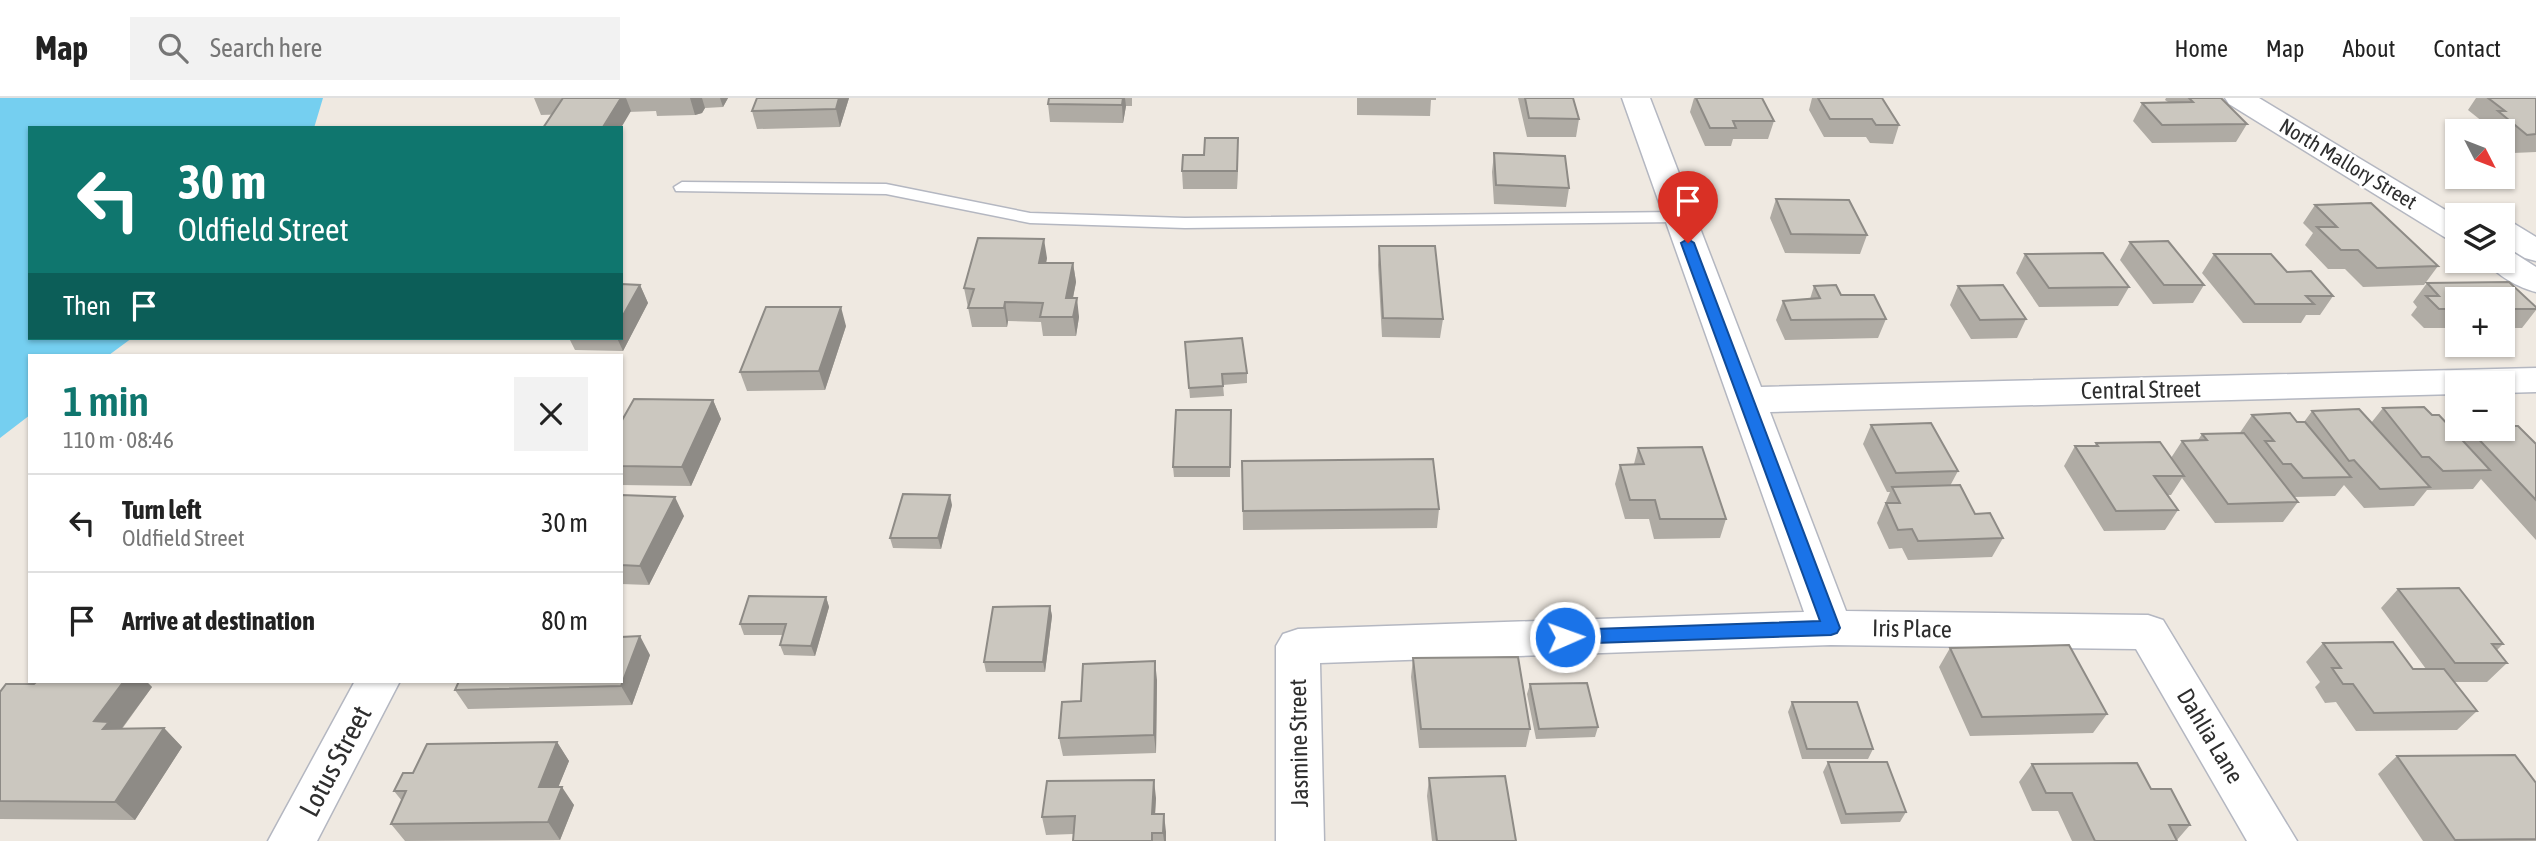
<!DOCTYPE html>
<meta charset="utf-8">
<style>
body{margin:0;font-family:"Asap Condensed",sans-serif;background:#f2f2f2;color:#222;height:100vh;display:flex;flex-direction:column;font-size:26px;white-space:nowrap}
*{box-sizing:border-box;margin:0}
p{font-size:23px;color:#767676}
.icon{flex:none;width:38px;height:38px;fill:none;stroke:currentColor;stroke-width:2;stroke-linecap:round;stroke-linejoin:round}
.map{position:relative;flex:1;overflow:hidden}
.side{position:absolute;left:28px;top:256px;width:595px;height:329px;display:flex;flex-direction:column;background:#fff;border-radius:0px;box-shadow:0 2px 5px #0004}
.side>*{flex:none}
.top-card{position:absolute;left:28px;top:28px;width:595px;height:214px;border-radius:0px;box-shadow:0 2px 5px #0004;background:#0f766e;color:#fff;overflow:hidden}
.needle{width:46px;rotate:132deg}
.controls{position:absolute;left:2445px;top:21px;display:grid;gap:14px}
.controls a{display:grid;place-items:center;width:70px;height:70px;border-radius:0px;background:#fff;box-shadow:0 2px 5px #0004;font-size:35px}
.pin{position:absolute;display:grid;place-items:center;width:60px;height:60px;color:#fff;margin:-72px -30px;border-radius:50% 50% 50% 0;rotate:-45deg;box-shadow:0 0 7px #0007}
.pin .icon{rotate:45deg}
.me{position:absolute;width:77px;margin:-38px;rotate:88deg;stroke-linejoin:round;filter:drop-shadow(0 0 5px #0008)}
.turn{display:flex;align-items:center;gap:24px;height:147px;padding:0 35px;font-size:32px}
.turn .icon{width:91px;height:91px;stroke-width:2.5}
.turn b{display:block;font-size:49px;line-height:60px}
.then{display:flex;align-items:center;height:66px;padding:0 35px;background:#0003;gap:14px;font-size:26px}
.round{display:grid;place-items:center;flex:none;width:74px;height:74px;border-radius:0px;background:#f2f2f2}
.overview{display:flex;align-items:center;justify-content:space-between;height:119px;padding:0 35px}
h1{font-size:42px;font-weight:600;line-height:52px;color:#0f766e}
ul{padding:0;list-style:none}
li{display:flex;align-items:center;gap:21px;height:98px;padding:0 35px;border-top:2px solid #e0e0e0}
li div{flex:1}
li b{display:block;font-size:26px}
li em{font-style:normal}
header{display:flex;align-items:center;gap:42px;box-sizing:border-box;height:98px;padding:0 35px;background:#fff;border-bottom:2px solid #e0e0e0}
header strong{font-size:33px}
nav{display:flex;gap:38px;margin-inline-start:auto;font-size:24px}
.search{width:490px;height:63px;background:#f2f2f2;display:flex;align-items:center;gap:18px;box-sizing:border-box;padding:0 24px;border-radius:0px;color:#767676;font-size:26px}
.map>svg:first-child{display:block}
.water{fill:#75cff0}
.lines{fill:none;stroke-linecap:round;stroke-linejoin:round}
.lane-casing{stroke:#b4b7c1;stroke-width:3}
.street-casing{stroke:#b4b7c1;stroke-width:3}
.secondary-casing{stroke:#b4b7c1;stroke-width:3}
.lane{fill:#fff;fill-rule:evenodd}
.street{fill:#fff;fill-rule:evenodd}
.secondary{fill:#fff;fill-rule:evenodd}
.wall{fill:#afaba4}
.shaded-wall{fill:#8e8b86}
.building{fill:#cbc7bf;stroke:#8e8b86;stroke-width:2}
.route{fill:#1a73e8;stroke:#114b97;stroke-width:2}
.labels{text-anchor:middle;stroke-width:5;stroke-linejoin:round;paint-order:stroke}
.far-street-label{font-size:21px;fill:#2e2e2e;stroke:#fff}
.street-label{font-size:24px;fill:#2e2e2e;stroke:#fff}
.near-street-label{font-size:28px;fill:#2e2e2e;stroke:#fff}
</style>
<header>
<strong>Map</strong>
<div class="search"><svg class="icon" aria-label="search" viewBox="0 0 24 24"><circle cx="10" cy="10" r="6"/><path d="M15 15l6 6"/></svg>Search here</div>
<nav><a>Home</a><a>Map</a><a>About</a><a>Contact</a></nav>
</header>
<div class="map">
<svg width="2536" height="743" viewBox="0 0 2536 743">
<rect width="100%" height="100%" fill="#efe9e1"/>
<path class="water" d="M0 0H323L314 30H30V240H132L109 257H30V317L0 340Z"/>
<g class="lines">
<defs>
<path id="lane" d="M682 84 886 86 1030 115 1185 120 1678 114 1687 119 1678 124 1185 130 1030 125 886 96 676 93 674 89Z"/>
<path id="street" d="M1622 0H1650L1761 289 2536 270V294L2502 295V285H2457V296L1770 314 1846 513 2148 517 2163 522 2297 743H2247L2136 551 1831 547 1320 565 1324 743H1276V548L1283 536 1298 531 1804 514Z
M355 583H400L317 743H268Z"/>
<path id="secondary" d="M2225 0H2259L2457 119V143L2446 140 2229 6Z
M2502 123 2513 125 2536 139V163L2525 160 2502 146Z
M2502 152 2514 155 2536 169V194C2519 190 2496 177 2486 163H2502Z"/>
</defs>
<use href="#lane" class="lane-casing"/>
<use href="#street" class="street-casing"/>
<use href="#secondary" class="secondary-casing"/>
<use href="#lane" class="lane"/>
<use href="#street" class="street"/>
<use href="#secondary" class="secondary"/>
</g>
<path class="wall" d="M534 0H728L723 9 705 10 702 15 695 17 657 18 656 13 541 17Z
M757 0H849L840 29 757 31 752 13Z
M1049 0H1132V8H1126L1123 25 1050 24 1048 6Z
M1357 0H1436V2H1431L1430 18 1357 17Z
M1518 0H1573L1579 21 1576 39H1527Z
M1694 0H1762L1774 23 1768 41H1733L1731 48H1705L1690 14Z
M1812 0H1882L1899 27 1893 46 1870 45 1866 39H1824L1809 12Z
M2166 0H2221L2247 26 2236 44 2152 45 2133 23 2142 5 2168 4 2165 2Z
M2476 0H2536V54L2513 55 2502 46V33H2487L2485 31 2488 28 2468 12Z
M1238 40 1237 91H1183L1182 73 1204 57Z
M1494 55 1569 90 1566 109 1494 106 1492 74Z
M1776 101 1867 137 1860 156 1785 155 1770 120Z
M2315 107 2438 168 2424 187 2363 189 2345 171H2328L2305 147 2313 135 2303 125Z
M2130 144 2204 187 2193 205 2153 206 2120 162Z
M1379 148 1443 221 1440 240 1382 239 1378 167Z
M2025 156 2129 189 2118 208 2039 209 2016 175Z
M2214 156 2287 174 2333 198 2320 217H2306L2301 225H2243L2202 175Z
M1047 160 1046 165H1073L1076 184 1073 200 1079 219 1076 238H1043L1041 224 1008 223 1007 229H972L964 190Z
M2509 184 2536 209V212L2522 230H2502V201H2457V230H2424L2411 217 2417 209 2413 204 2427 185Z
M640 187 648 205 623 253 575 252 569 240H621Z
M1814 188 1841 197 1886 221 1878 240 1785 242 1776 222 1783 203 1810 201Z
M1958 188 2026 221 2017 240 1971 241 1950 207Z
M846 228 825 292 747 293 740 274Z
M1185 244 1247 275V285L1223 287 1224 298 1190 300Z
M713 302 721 321 691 388 621 387V324Z
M2383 310 2432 317 2459 339 2466 331H2502L2536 346V442L2481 381 2473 391 2427 392 2414 408 2364 410 2344 387 2335 398 2294 399 2298 404 2283 424 2215 425 2182 380 2171 397H2167L2178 412 2165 432 2104 433 2064 368 2075 348H2095L2096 345 2171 360 2182 343 2198 342 2202 336H2239L2252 317 2304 324 2312 313 2371 325Z
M1231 323 1230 379H1174L1173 369Z
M1871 327 1958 373 1950 388 1975 416 2003 440 1992 459 1908 462 1902 450 1889 451 1877 425 1890 394H1887L1863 346Z
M1638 350 1726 421 1720 440 1654 441 1649 421H1625L1615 386 1620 367 1634 366Z
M1242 363 1439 411 1437 430 1243 432Z
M621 397 684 418 649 487 621 486Z
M952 407 941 451 893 450 890 440Z
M2398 491 2503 546 2497 552 2507 565 2487 584H2454L2477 613 2457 632 2356 633 2336 604 2325 605 2315 589 2320 584 2306 564 2323 545 2413 571H2426L2381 510Z
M826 499 829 509 815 558 784 557 780 547 783 537H744L740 526Z
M1050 508 1052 518 1045 574H986L984 564Z
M1950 550 2107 616 2093 635 1970 638 1939 569Z
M650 557 632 607 468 611 455 592Z
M1413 560 1530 631 1526 649 1419 650 1411 579Z
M1157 582 1156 655 1063 658 1059 640 1081 603Z
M37 583H146L152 589 122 631 164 630 182 649 135 722 0 721V594L34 586Z
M1530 586 1598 629 1595 639 1536 641 1527 596Z
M1792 604 1873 651 1868 661H1802L1788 614Z
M557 644 569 663 558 689 574 707 560 742 405 743 391 726 402 703 394 693 413 675Z
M2397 658 2536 685V743H2423L2378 676Z
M1828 664 1906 714 1900 724 1841 726 1823 674Z
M2032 666 2151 691 2190 727 2177 742V743H2072L2058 713H2032L2019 684Z
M1429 680 1516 743H1432L1427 698Z
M1156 700 1155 716 1166 734V743H1073V736L1046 737 1042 719Z"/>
<path class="shaded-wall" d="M621 0H626L631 13 621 30H603Z
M690 0H702L705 10 702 15 695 17Z
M720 0H728L723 9Z
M839 0H849L840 29 836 11Z
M1123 0H1125L1126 8 1123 25 1122 7Z
M1238 40V58L1237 91V73Z
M1044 141 1047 160 1042 184 1039 165Z
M1073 165 1076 184 1069 219 1066 200Z
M640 187 648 205 623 253 617 240H621V221Z
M1077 200 1079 219 1076 238 1073 219Z
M1005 204 1008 223 1007 229 1004 210Z
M841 209 846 228 825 292 819 273Z
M713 302 721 321 691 388 682 369Z
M950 397 952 407 941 451 938 440Z
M675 399 684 418 649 487 640 468Z
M826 499 829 509 815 558 811 548Z
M1050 508 1052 518 1045 574 1043 564Z
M640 538 650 557 632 607 621 588Z
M1155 563 1157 582 1156 655 1154 637Z
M124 583H146L152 589 119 634 123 649 94 623Z
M164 630 182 649 135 722 115 704Z
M557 644 569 663 551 707 539 689Z
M1154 682 1156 700 1154 734 1152 716Z
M562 689 574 707 560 742 548 724Z
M1164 716 1166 734V743H1164L1163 735Z"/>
<path class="building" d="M563 0H621L603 29 543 30Z
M757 0H839L836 11 752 13Z
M1049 0H1123L1122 7 1048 6Z
M1525 0H1573L1579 21 1529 20Z
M1696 0H1762L1774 23H1733L1736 30H1710Z
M1818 0H1882L1899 27H1876L1872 21H1830Z
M2189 0H2221L2247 26 2162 27 2142 5 2193 4Z
M2488 0H2536V36L2527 37 2498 13H2505Z
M1205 40H1238L1237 73H1182L1183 57H1204Z
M1494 55 1565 58 1569 90 1496 87Z
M1776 101 1849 102 1867 137 1791 136Z
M2371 105 2438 168 2377 170 2358 152H2341L2317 129H2337L2315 107Z
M978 140 1044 141 1039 165H1073L1066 200H1077L1073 219H1040L1043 205 1005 204 1004 210H968L974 191 964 190Z
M2168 143 2204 187H2164L2130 144Z
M1379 148H1435L1443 221 1383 220Z
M2103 155 2129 189 2049 190 2025 156Z
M2214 156H2271L2287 174 2311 173 2333 198H2306L2314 206H2255Z
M2509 184 2536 209V211H2502V201H2457V211H2439L2426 198H2439L2427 185Z
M621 186 640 187 621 221Z
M1836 187 1841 197H1874L1886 221 1791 222 1783 203 1820 200 1814 188Z
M2003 187 2026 221 1980 222 1958 188Z
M766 209H841L819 273 740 274Z
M1242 240 1247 275 1222 276 1223 288 1189 290 1185 244Z
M634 301 713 302 682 369 621 368V324Z
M2424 309 2432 317H2439L2490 372 2443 373 2429 359H2422L2383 310Z
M2359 311 2430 389 2380 391 2354 362 2349 363 2312 313Z
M1176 312H1231L1230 369H1173Z
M2290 315 2297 324H2305L2351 379 2303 380 2291 366H2283L2265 343H2274L2252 317Z
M1931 325 1958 373 1896 375 1871 327Z
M2502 328H2518L2536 346V402L2469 331H2502Z
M2244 335 2298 404 2228 406 2182 343 2207 342 2202 336Z
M2160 344 2184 378H2154L2178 412 2116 413 2075 348H2098L2096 345Z
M1702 349 1726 421H1660L1655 402H1630L1620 367 1644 366 1638 350Z
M1433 361 1439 411 1243 413 1242 363Z
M1960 387 1975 416 1990 415 2003 440 1918 443 1912 431 1898 432 1886 405H1900L1892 389Z
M903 396 950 397 938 440H890Z
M621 397 675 399 640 468 621 467Z
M2459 490 2503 546H2492L2507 565H2455L2398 491Z
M749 498 826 499 811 548 780 547 786 526H740Z
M1050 508 1043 564H984L993 509Z
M640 538 621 588 455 592 459 583H621V539Z
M2393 544 2413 571H2444L2477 613 2374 615 2353 586H2343L2332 570H2341L2323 545Z
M2069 547 2107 616 1982 619 1950 550Z
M1518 559 1530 631H1421L1413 560Z
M1155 563 1154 637 1059 640 1062 604 1081 603 1083 566Z
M37 583H124L94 623 109 624 103 631 164 630 115 704 0 703V594L6 586H34Z
M1587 585 1598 629 1539 631 1530 586Z
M1792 604H1857L1873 651H1807Z
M557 644 539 689H562L548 724 391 726 406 693H394L403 675H413L427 646Z
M2515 657 2536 685V741L2455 742 2397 658Z
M1828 664H1887L1906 714 1846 716Z
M2137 665 2151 691H2171L2190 727H2169L2177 743H2095L2072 695H2046L2032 666Z
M1505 678 1516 743H1437L1429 680Z
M1154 682 1152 716H1164L1163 735H1152V743H1073L1075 718 1042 719 1047 683Z"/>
<path class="route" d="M1688 141 1694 145 1840 530 1837 535 1831 537 1565 546 1558 544 1556 539 1558 534 1565 532 1820 523 1681 145Z"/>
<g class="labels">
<g class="far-street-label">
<text transform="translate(2348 66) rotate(31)" y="7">North Mallory Street</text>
</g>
<g class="street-label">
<text transform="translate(2141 292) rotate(-1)" y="8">Central Street</text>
<text transform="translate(1912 531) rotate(1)" y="8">Iris Place</text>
<text transform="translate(2210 638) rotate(59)" y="8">Dahlia Lane</text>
<text transform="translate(1299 645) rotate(-91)" y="8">Jasmine Street</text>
</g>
<g class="near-street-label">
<text transform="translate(335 663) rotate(-62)" y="10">Lotus Street</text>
</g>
</g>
</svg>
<div class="controls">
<a><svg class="needle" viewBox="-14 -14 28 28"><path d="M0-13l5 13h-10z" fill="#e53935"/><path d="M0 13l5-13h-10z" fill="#767676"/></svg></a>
<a><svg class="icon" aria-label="layers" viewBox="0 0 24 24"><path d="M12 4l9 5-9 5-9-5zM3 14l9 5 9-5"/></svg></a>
<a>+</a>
<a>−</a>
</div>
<div class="pin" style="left:1688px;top:145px;background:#d93025"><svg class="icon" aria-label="arrive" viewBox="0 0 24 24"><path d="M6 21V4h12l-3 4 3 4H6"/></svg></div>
<svg class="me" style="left:1565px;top:539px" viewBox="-20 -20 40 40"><circle r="17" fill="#1a73e8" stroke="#fff" stroke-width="3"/><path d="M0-11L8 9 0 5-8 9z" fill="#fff"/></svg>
<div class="top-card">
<div class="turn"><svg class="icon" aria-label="left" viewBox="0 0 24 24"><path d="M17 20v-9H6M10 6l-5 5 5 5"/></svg><div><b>30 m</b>Oldfield Street</div></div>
<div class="then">Then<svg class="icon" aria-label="arrive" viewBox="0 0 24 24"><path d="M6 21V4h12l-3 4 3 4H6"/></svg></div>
</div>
<section class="side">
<div class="overview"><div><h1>1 min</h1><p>110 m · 08:46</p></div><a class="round"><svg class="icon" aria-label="close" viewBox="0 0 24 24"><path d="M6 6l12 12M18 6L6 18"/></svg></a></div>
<ul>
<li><svg class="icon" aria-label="left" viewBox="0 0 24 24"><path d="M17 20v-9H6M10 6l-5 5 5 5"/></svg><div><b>Turn left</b><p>Oldfield Street</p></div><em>30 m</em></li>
<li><svg class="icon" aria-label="arrive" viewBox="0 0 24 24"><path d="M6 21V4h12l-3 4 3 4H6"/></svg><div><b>Arrive at destination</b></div><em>80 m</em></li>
</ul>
</section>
</div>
